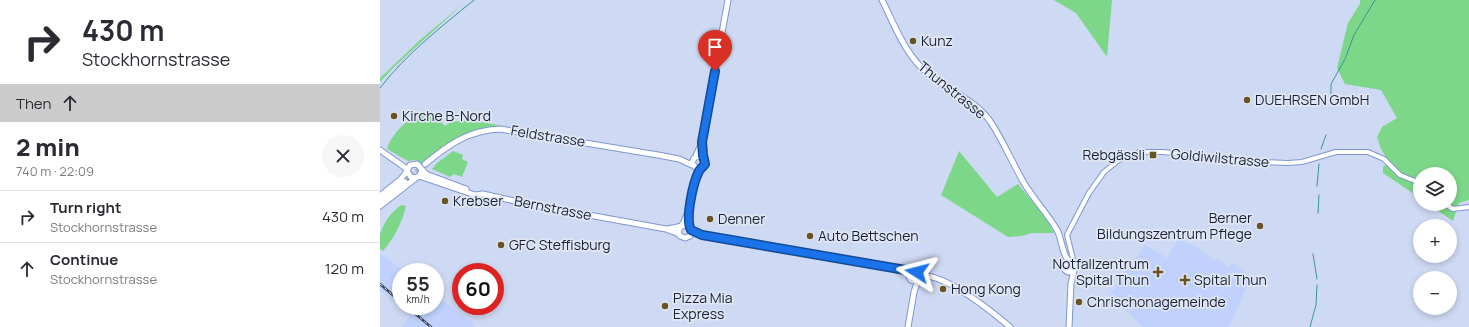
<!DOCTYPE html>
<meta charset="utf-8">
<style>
body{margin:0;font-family:Manrope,sans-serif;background:#f7f7f7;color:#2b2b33;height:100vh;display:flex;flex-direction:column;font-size:15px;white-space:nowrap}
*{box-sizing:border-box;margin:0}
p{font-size:13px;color:#7c7c81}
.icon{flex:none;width:22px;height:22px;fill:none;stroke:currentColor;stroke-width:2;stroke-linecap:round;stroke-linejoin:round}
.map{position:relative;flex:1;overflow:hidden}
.sheet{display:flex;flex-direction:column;background:#fff;width:380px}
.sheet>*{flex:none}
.hud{background:#fff;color:#2b2b33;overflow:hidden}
.controls{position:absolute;left:1033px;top:167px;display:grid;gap:8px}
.controls a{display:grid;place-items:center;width:44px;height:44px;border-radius:50%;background:#fff;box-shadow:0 2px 6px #0003;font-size:20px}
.speed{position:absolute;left:12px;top:263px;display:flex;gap:8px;font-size:20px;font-weight:700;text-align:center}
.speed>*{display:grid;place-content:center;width:52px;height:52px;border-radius:50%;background:#fff;box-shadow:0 2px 6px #0003;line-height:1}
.speed small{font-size:10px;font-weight:400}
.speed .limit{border:6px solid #d22;background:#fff;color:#111}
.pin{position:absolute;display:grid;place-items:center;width:34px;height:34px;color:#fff;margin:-41px -17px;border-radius:50% 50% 50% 0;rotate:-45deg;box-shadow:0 0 4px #0007}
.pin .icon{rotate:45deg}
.me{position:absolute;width:44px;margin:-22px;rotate:279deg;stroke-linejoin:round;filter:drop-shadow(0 0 3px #0008)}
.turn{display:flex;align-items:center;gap:14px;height:84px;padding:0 16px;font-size:18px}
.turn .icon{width:52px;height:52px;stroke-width:2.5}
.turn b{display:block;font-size:28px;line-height:34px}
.then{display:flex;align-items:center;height:38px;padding:0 16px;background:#0003;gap:8px;font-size:15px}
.round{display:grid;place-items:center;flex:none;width:42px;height:42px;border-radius:21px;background:#f7f7f7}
.summary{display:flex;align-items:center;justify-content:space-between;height:68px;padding:0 16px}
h1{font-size:24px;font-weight:800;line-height:30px}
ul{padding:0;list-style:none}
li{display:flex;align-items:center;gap:12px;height:52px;padding:0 16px;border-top:1px solid #e1e1e2}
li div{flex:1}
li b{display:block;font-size:15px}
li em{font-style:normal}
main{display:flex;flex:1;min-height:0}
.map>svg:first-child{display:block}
.built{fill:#bfd1fc}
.green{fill:#7cd788}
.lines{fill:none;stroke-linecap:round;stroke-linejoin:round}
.stream{stroke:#3994a0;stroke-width:1}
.major-tunnel{stroke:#a9b4cd;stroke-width:5;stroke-dasharray:5 2.5;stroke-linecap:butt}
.minor-casing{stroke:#7e96d2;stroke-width:6}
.major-casing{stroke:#7e96d2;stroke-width:7}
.minor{stroke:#fff;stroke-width:4}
.major{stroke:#fff;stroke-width:5}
.rail-casing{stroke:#3e475f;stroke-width:2.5}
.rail{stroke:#e1e6f3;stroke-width:1;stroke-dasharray:3;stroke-linecap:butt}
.route-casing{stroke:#114b97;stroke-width:10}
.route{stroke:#1a73e8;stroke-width:7}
.poi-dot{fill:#685423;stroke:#e1e6f3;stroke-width:1.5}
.labels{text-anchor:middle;stroke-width:3.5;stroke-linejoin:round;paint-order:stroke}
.poi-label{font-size:14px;fill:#172037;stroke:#e1e6f3;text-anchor:start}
.street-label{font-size:14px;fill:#172037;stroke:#e1e6f3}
</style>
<main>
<section class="sheet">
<div class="hud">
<div class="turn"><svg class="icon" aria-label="right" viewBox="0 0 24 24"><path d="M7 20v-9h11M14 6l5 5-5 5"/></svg><div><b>430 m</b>Stockhornstrasse</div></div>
<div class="then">Then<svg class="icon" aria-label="ahead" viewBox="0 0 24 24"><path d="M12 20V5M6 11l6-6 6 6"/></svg></div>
</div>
<div class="summary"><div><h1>2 min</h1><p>740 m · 22:09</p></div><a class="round"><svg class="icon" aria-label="close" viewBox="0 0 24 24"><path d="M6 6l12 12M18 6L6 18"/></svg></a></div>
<ul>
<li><svg class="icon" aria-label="right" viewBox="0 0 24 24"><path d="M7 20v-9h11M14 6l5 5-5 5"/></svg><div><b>Turn right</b><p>Stockhornstrasse</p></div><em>430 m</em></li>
<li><svg class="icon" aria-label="ahead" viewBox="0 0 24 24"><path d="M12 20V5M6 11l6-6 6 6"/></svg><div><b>Continue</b><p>Stockhornstrasse</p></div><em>120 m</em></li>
</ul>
</section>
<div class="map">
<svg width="1089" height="327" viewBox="0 0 1089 327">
<rect width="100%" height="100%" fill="#ced9f3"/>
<path class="built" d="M799 237 810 245 816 246 835 261 837 259 843 261 847 268 852 263 871 277 849 327H763L729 295 765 245 787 258Z
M0 253 25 272H21V306H55V295L94 324 93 327H21L31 315 0 290Z"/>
<path class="green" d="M674 0H732L727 57 696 13Z
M980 0H1089V200L1079 203 1073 221 1048 204H1070V174H1040V198L1003 173V167L1009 162 1001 149 997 137 1002 127 1017 118 1001 90 965 84 957 68 968 23 980 4Z
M84 3 14 67 0 82V78L40 40Z
M46 112 60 121 65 126C76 116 107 123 122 126 113 129 102 128 93 131 74 137 59 151 43 164L35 160 28 161 7 149C10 137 29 114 44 115Z
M73 151 83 155 82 159 88 162 82 177 74 174 70 177 52 169 57 163Z
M579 151 617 197 638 184 666 218 674 233H652L642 236 628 237 561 195Z
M22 205 26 206C22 223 14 238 3 251L0 249C0 245 0 240 0 236 2 225 12 210 22 205Z"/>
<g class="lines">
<path class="stream" d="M0 88C26 54 61 27 94 0
M951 94V84L965 59 974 35 995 0
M941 149 946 135
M937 186 939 164
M938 213 939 195
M933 254 937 279
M930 327 936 305 937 285"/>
<path class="major-tunnel" d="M25 182 45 164"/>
<defs>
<path id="minor" d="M1065 204 1073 209 1089 207
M694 263 687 235 709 193 724 172 739 160 759 152H783L880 162 908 163 922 162 956 152H988L1004 159 1020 175 1040 183"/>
<path id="major" d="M502 0C514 24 525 54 546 72 567 91 596 99 612 124 624 143 633 164 644 183 654 200 668 214 677 230 682 239 682 255 689 261
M0 150 27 169
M316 156 322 142 348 0
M319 156 314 158 312 163 316 168 321 169
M45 164C68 145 89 130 120 129L278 155 299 159 312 165
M42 170 40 175 36 178 31 177 27 171 30 165 37 164 46 174 86 189
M39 176 95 195 103 194 148 204 286 229 299 234
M0 196 21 179 27 171
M0 201 25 182
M0 206 36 178
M302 225C311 211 310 195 316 180 318 173 322 170 325 164L322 145
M288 229 307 225 311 230 310 236 305 238 300 236 298 232 300 227
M311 230 322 235 533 271
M529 276a5 5 0 1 1 10 0a5 5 0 1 1-10 0Z
M540 276C564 273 611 311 630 327
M528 327 534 292 538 280
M689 327 691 284 695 266 691 261 686 262 684 266 685 270 688 272 693 271"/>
</defs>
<use href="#minor" class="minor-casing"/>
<use href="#major" class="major-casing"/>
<use href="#minor" class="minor"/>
<use href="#major" class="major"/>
<defs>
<path id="rail" d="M0 284 21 302
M26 306 51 327"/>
</defs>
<use href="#rail" class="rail-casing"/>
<use href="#rail" class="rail"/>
</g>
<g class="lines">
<defs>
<path id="route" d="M335 71 322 142 323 155 325 164C323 167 321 168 319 171 313 183 305 218 311 230L322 235 537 272"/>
</defs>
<use href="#route" class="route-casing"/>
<use href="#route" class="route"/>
</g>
<g class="poi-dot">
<circle cx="533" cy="41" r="4"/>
<circle cx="867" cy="100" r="4"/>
<circle cx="14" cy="116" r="4"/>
<rect x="769" y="151" width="8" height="8" rx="2"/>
<circle cx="65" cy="201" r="4"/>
<circle cx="330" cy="219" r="4"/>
<circle cx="880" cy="226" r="4"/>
<circle cx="430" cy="236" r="4"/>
<circle cx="121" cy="245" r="4"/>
<path d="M776 266h4v4h4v4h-4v4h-4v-4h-4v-4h4z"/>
<path d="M803 274h4v4h4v4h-4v4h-4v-4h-4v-4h4z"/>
<circle cx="563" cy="289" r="4"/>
<circle cx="699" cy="302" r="4"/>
<circle cx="285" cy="306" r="4"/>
</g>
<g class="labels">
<g class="poi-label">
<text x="541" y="46">Kunz</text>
<text x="875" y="105">DUEHRSEN GmbH</text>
<text x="22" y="121">Kirche B-Nord</text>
<text x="765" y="160" text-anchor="end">Rebgässli</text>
<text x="73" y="206">Krebser</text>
<text x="872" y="223" text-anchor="end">Berner<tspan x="872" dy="16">Bildungszentrum Pflege</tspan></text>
<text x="338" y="224">Denner</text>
<text x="438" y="241">Auto Bettschen</text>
<text x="129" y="250">GFC Steffisburg</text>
<text x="769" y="269" text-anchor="end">Notfallzentrum<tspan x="769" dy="16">Spital Thun</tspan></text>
<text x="814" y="285">Spital Thun</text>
<text x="571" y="294">Hong Kong</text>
<text x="293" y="303">Pizza Mia<tspan x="293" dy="16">Express</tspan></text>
<text x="707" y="307">Chrischonagemeinde</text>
</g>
<g class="street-label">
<text transform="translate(572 90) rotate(39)" y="5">Thunstrasse</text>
<text transform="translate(168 136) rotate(9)" y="5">Feldstrasse</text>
<text transform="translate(840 158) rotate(5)" y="5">Goldiwilstrasse</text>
<text transform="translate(173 208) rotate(11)" y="5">Bernstrasse</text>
</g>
</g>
</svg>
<div class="controls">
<a><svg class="icon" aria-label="layers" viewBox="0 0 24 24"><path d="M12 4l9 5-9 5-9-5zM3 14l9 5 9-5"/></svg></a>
<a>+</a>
<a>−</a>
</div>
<div class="speed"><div>55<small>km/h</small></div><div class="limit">60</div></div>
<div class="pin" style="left:335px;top:71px;background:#d93025"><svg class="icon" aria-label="arrive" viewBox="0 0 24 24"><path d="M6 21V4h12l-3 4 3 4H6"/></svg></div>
<svg class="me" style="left:537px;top:272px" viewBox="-20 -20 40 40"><path d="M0-17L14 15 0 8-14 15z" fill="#1a73e8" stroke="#fff" stroke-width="4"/></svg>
</div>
</main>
